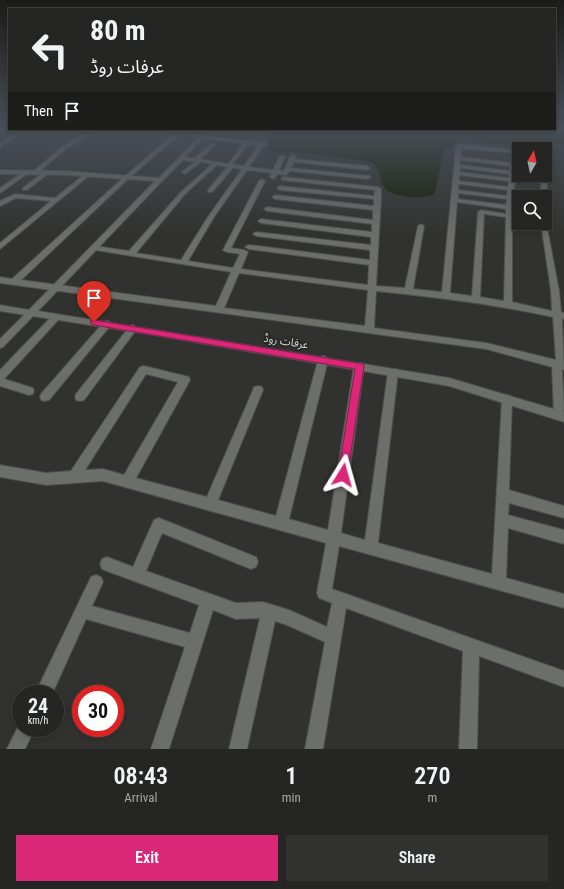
<!DOCTYPE html>
<meta charset="utf-8">
<style>
body{margin:0;font-family:"Roboto Condensed","Noto Sans Arabic",sans-serif;background:#313230;color:#f1f3f6;height:100vh;display:flex;flex-direction:column;font-size:15px;white-space:nowrap}
*{box-sizing:border-box;margin:0}
p{font-size:13px;color:#a3a5a6}
.icon{flex:none;width:22px;height:22px;fill:none;stroke:currentColor;stroke-width:2;stroke-linecap:round;stroke-linejoin:round}
.map{position:relative;height:749px;overflow:hidden}
.panel{display:flex;flex-direction:column;background:#252623;flex:1}
.panel>*{flex:none}
.hud{position:absolute;left:8px;top:8px;width:548px;height:122px;border-radius:0px;box-shadow:0 2px 6px #0003,0 0 0 1px #424341;background:#252623;color:#f1f3f6;overflow:hidden}
.needle{width:26px;rotate:9deg}
.fabs{position:absolute;left:512px;top:142px;display:grid;gap:8px}
.fabs a{display:grid;place-items:center;width:40px;height:40px;border-radius:0px;background:#252623;box-shadow:0 2px 6px #0003,0 0 0 1px #424341;font-size:20px}
.speed{position:absolute;left:12px;top:685px;display:flex;gap:8px;font-size:20px;font-weight:700;text-align:center}
.speed>*{display:grid;place-content:center;width:52px;height:52px;border-radius:50%;background:#252623;box-shadow:0 2px 6px #0003,0 0 0 1px #424341;line-height:1}
.speed small{font-size:10px;font-weight:400}
.speed .limit{border:6px solid #d22;background:#fff;color:#111}
.pin{position:absolute;display:grid;place-items:center;width:34px;height:34px;color:#fff;margin:-41px -17px;border-radius:50% 50% 50% 0;rotate:-45deg;box-shadow:0 0 4px #0007}
.pin .icon{rotate:45deg}
.me{position:absolute;width:44px;margin:-22px;rotate:8deg;stroke-linejoin:round;filter:drop-shadow(0 0 3px #0008)}
.turn{display:flex;align-items:center;gap:14px;height:84px;padding:0 16px;font-size:18px}
.turn .icon{width:52px;height:52px;stroke-width:2.5}
.turn b{display:block;font-size:28px;line-height:34px}
.then{display:flex;align-items:center;height:38px;padding:0 16px;background:#0003;gap:8px;font-size:15px}
.eta{display:flex;justify-content:space-evenly;align-items:center;height:68px;text-align:center}
.eta b{font-size:24px;font-weight:600;line-height:28px}
.primary-button{display:flex;gap:8px;margin-top:auto;padding:8px 16px}
.primary-button a{flex:1;height:46px;border-radius:0px;background:#db2777;color:#fff;font-size:16px;font-weight:600;line-height:46px;text-align:center}
.primary-button a+a{background:#313230;color:#f1f3f6}
.map>svg:first-child{display:block}
.water{fill:#141c03}
.lines{fill:none;stroke-linecap:round;stroke-linejoin:round}
.street-casing{stroke:#4e4f4c;stroke-width:2}
.secondary-casing{stroke:#4e4f4c;stroke-width:2}
.street{fill:#6c6e6a;fill-rule:evenodd}
.secondary{fill:#6c6e6a;fill-rule:evenodd}
.route{fill:#db2777;stroke:#8e194d}
.labels{text-anchor:middle;stroke-width:4;stroke-linejoin:round;paint-order:stroke}
.street-label{font-size:11px;fill:#d5d6d3;stroke:#272825}
</style>
<div class="map">
<svg width="564" height="749" viewBox="0 0 564 749">
<rect width="100%" height="100%" fill="#31322f"/>
<path class="water" d="M263 130H564V145L542 141 511 145 465 142H459L444 151 435 192 433 195C421 199 391 198 384 187 378 177 382 170 371 162L301 152H270L268 149C269 141 270 136 263 130Z"/>
<g class="lines">
<defs>
<path id="street" d="M90 130H96L63 151 38 173H34V171L59 149Z
M165 130H183L201 134 205 130H210L205 136 267 143V145H264L249 167 273 170 279 157 282 155 285 157 279 170 284 171 290 157 293 155 296 157 295 159 367 166 370 168 367 170 294 162 291 168 370 176 371 177 368 179 290 171 286 175 277 174 275 178 273 179 270 177 272 173 247 170 214 217 188 261 233 268 240 254 227 252 223 250 259 181 262 179 265 181 231 248 244 250 248 252 241 269 368 285 369 265 249 249 245 247 249 245 370 260V250L256 236 253 234 256 232 371 245V237L261 223 258 221 261 219 372 232V224L267 211 264 209 267 207 373 220V210L275 199 272 197 275 195 374 206V199L280 190 277 188 280 186 374 196 375 190 282 180V178L284 177 378 187 381 189V198L376 286 405 288 418 226 421 224 424 226 413 289 442 292 456 146 459 144 512 150 513 146H517V165L512 207V302L552 311 551 291 541 223 546 222 559 291 561 312 564 313V319L562 318 564 370 562 369 564 406 563 418 559 420 555 418 554 415 552 367 486 349 0 283V277L12 279 125 176 175 133ZM180 134 199 137 158 179V181H162L183 160 195 162 183 171 182 172 185 174 201 162 212 164 181 192 129 251 95 246 91 248 95 250 231 272 216 306 21 280 129 178ZM203 139 244 143 228 164 200 159 214 146 215 145 212 143 195 158 185 157ZM248 144 259 145 244 166 233 164ZM461 148 512 153 511 163 461 157ZM460 160 510 166V171L460 165ZM217 165 227 167 208 190V192H212L233 168 242 169 208 217 181 260 136 253 185 194ZM460 168 509 174V178L460 172ZM459 175 509 181 508 187 459 181ZM459 184 508 190 507 196 458 190ZM458 193 507 199 506 205 458 199ZM457 202 506 209V214L481 210 478 212 472 296 450 293ZM484 214 506 217 504 301 480 297ZM239 273 368 290 365 326 224 308ZM376 291C435 297 494 304 553 317L556 360 486 343 374 328Z
M12 135 16 136 0 148V144Z
M543 147 548 148V159L545 161V149H542Z
M25 171 30 172 0 193V188Z
M45 171 50 172 27 190H23V188Z
M86 173 91 174 0 249V243L51 201 16 198 0 206V201L15 194 55 198Z
M545 174 547 175V197L545 199V197H541V175H545Z
M31 310 34 311 35 313 34 315 3 347 0 348V339L28 311Z
M56 314 60 317 59 319 4 379 33 388 34 391 33 394 29 395 0 386V370L53 315Z
M107 321 110 322 111 324 110 326 49 400 45 401 41 400 40 397 41 394 104 322Z
M133 325 138 328 136 330 84 400 80 401 76 400 75 397 76 394 130 326Z
M323 356 326 357 328 360 289 519 328 530 354 366 356 363H362L364 366 341 533 365 540 388 372 389 369H397L398 372 378 543 492 574 502 399 503 396 507 395 511 396 512 399 509 490 564 506V518L509 503 508 515 564 530V544L508 528 506 578 564 594V608L339 546 332 589 564 671V687L479 656 477 749H459L463 651 346 608 323 749H305L325 642 287 625 275 621 247 749H229L260 618 236 619 213 610 169 749H151L185 647 86 619 52 694H35L91 577 96 575 101 577 103 582 92 606 190 633 199 605 107 571 102 569 100 564 102 559 107 557 133 567 154 520 159 518 256 557 258 562 256 567 251 569 162 533 146 571 236 603 263 602 289 610 327 627 332 603 319 598 317 593 326 543 103 481 46 485 0 477V465L46 473 71 471 140 367 144 366 185 376 189 377 190 380 136 478 207 497 253 390 254 387 258 386 262 387 263 390 218 500 276 516 318 360 320 357ZM146 374 178 382 124 475 103 469 85 470Z
M21 721V728H35L25 749H7Z"/>
<path id="secondary" d="M0 170 65 171 160 178 163 180 38 311 449 378 564 412V422L449 386 148 334 0 311V305L29 310 155 181 65 175 0 174Z"/>
</defs>
<use href="#street" class="street-casing"/>
<use href="#secondary" class="secondary-casing"/>
<use href="#street" class="street"/>
<use href="#secondary" class="secondary"/>
</g>
<linearGradient id="sky" x2="0" y2="1"><stop stop-color="#1b1c1a"/><stop offset="0.55" stop-color="#484f58"/><stop offset="1" stop-color="#484f58" stop-opacity="0"/></linearGradient>
<rect width="564" height="235" fill="url(#sky)"/>
<path class="route" d="M91 320H94L363 364 364 366 347 479 343 481 339 479 338 475 355 369 94 325 91 324Z"/>
<g class="labels">
<g class="street-label">
<text transform="translate(286 341) rotate(9)" y="4">عرفات روڈ</text>
</g>
</g>
</svg>
<div class="fabs">
<a><svg class="needle" viewBox="-14 -14 28 28"><path d="M0-13l5 13h-10z" fill="#e53935"/><path d="M0 13l5-13h-10z" fill="#a3a5a6"/></svg></a>
<a><svg class="icon" aria-label="search" viewBox="0 0 24 24"><circle cx="10" cy="10" r="6"/><path d="M15 15l6 6"/></svg></a>
</div>
<div class="speed"><div>24<small>km/h</small></div><div class="limit">30</div></div>
<div class="pin" style="left:94px;top:322px;background:#d93025"><svg class="icon" aria-label="arrive" viewBox="0 0 24 24"><path d="M6 21V4h12l-3 4 3 4H6"/></svg></div>
<svg class="me" style="left:343px;top:475px" viewBox="-20 -20 40 40"><path d="M0-17L14 15 0 8-14 15z" fill="#db2777" stroke="#fff" stroke-width="4"/></svg>
<div class="hud">
<div class="turn"><svg class="icon" aria-label="left" viewBox="0 0 24 24"><path d="M17 20v-9H6M10 6l-5 5 5 5"/></svg><div><b>80 m</b>عرفات روڈ</div></div>
<div class="then">Then<svg class="icon" aria-label="arrive" viewBox="0 0 24 24"><path d="M6 21V4h12l-3 4 3 4H6"/></svg></div>
</div>
</div>
<section class="panel">
<div class="eta">
<div><b>08:43</b><p>Arrival</p></div>
<div><b>1</b><p>min</p></div>
<div><b>270</b><p>m</p></div>
</div>
<div class="primary-button"><a>Exit</a><a>Share</a></div>
</section>
